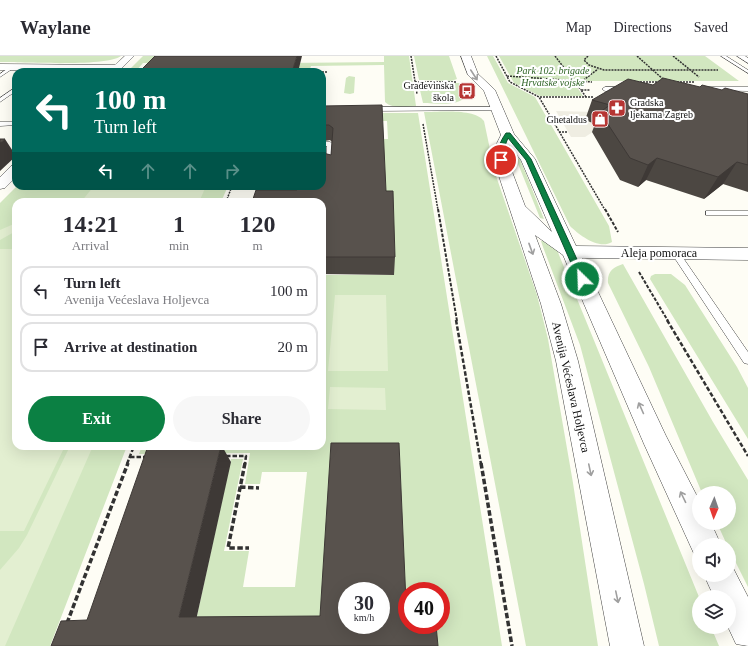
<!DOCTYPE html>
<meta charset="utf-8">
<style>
body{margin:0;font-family:"Times New Roman",serif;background:#f7f7f7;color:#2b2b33;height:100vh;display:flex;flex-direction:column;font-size:15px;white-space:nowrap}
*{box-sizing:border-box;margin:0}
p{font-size:13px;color:#7c7c81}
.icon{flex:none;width:22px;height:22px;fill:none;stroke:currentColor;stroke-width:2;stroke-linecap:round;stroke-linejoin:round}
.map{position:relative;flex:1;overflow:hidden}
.side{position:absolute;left:12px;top:142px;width:314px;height:252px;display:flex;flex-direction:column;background:#fff;border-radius:12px;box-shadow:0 4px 16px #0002}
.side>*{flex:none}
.guide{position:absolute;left:12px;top:12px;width:314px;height:122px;border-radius:12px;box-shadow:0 4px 16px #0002;background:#00695c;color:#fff;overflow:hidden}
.needle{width:26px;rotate:182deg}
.fabs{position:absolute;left:692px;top:430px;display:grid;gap:8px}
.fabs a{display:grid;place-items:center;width:44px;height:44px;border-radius:50%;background:#fff;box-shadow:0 4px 16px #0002;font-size:20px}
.speed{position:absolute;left:338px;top:526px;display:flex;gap:8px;font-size:20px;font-weight:700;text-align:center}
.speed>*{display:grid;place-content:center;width:52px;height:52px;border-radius:50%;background:#fff;box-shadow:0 4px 16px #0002;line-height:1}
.speed small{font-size:10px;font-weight:400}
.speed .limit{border:6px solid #d22;background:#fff;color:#111}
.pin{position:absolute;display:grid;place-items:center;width:34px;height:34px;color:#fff;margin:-17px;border:2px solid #fff;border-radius:50%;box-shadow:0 1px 4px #0007}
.me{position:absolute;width:44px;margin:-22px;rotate:336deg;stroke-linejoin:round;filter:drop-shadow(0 0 3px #0008)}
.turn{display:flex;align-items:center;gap:14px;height:84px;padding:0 16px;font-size:18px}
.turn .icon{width:52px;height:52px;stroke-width:2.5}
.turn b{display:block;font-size:28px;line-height:34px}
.lanes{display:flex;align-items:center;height:38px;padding:0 16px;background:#0003;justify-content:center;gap:20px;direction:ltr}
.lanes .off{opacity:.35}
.eta{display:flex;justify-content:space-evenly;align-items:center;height:68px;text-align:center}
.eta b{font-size:24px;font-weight:600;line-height:28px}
.action{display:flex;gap:8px;margin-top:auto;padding:8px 16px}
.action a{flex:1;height:46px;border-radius:24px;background:#0b8043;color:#fff;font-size:16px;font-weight:600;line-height:46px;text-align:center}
.action a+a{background:#f7f7f7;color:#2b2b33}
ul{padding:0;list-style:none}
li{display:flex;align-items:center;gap:12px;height:50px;margin:0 8px 6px;padding:0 8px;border:2px solid #e1e1e2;border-radius:12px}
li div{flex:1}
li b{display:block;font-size:15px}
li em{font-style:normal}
header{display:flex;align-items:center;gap:24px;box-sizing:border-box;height:56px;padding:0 20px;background:#fff;border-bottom:1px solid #e1e1e2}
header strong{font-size:19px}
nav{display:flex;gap:22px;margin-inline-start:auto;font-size:14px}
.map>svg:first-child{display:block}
.green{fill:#d2e7c0}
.pitch{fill:#e3efd1}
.plaza{fill:#efede2}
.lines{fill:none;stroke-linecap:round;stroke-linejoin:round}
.service-casing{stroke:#434343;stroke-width:1}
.pedestrian-casing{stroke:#434343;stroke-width:1}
.minor-casing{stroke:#434343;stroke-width:1}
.tertiary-casing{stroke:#434343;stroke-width:1}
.path-far3{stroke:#323232;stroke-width:1.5;stroke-dasharray:2 1;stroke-linecap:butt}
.path-far2{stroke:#323232;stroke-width:2;stroke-dasharray:3.5 1.5;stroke-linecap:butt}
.path-far1{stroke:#323232;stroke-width:2.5;stroke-dasharray:4.5 2;stroke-linecap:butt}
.path{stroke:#323232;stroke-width:3.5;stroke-dasharray:5.5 2.5;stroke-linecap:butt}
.service{fill:#fff;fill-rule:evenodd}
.pedestrian{fill:#fff;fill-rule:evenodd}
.minor{fill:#fff;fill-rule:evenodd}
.tertiary{fill:#fff;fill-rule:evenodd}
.wall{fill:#4c4742;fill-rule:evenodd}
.shaded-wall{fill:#3e3936}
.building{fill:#58524d;stroke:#3e3936;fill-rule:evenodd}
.oneway{stroke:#9f9f9f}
.route{fill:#0b8043;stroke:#07532c}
.labels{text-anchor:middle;stroke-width:4;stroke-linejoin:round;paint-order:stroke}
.far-park-label{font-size:10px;font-style:italic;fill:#2e6425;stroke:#fff}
.far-poi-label{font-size:10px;fill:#101010;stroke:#fff;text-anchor:end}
.street-label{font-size:12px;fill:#101010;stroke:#fff}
</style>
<header>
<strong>Waylane</strong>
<nav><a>Map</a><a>Directions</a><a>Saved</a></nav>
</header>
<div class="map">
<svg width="748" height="590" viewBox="0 0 748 590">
<rect width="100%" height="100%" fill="#fefdf5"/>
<path class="green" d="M0 0H121C107 11 22 6 0 6Z
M143 0H265L166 7H143L135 16H127Z
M384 0H409L416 50C406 51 392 53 385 46L384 9 311 10 310 13H285L287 7 384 6Z
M414 0H449L457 23 451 25 419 24Z
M487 0H493L508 27 535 41 609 170 612 186C599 194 579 179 570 170Z
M499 0H705L739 25H573L583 40H540L514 27Z
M349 20 355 21 354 37 350 38 344 37 346 22Z
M425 27H459L465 41C457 51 435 47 423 47L419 30Z
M424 56C438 56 475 52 484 65L495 117 537 239 548 283 573 427 598 590H526Z
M371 57H418L502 590H432L431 569H441V535H407V567H404L397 405 324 569H195L231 403H243L224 495H249L243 531H295L307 416H262L260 428H245L250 397 139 398 142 390H322V219H394L333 152 379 83H388L387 65H371Z
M517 102 520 103 544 163 540 162 516 103Z
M17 130H228L221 146H16V390H127L50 590H0V147Z
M544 184 557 194 699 541V571H711L719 590H659L644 528 580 289 543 191 541 185Z
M623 208 713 366 748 424V531L729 493V489H727L717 467H729V437H702L649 311 608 227C607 216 613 211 623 208Z
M655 218H671L685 229 737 311 748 332V383L650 223 651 220Z"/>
<path class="pitch" d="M94 130H206L199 146H81Z
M16 167V175L0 184V174Z
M0 193H16V390H65L24 475H0Z
M335 239H386L388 315H328Z
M330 331 385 332 386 354 328 353Z
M70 390H93L5 590H0V514L19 492 27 479Z"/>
<path class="plaza" d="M556 55 598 56 602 70 585 81H571Z"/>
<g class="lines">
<defs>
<path id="service" d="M721 0H726L748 14V17Z
M11 10 15 11 0 21V18Z
M16 31V35L0 46V42Z
M622 31 624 32V34L605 35 602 33 605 31Z
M706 31H748V35L704 34V32Z
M497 51 499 52V54L370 55 367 53 370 51Z
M0 66H14L16 67V69L0 70Z
M322 86H330L333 88 331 113 326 112 327 90H322Z
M706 155H748V159H706Z
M676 195 679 196 748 296V308L744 307 672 198Z"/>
<path id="pedestrian" d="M737 0H745L748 2V7Z"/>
<path id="minor" d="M125 0H134L118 16 0 14V8L115 9Z
M16 109V121L5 132 0 133V121L11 110Z"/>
<path id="tertiary" d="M461 0H471L478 18 495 34 514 78 535 103 576 190 748 192V204L582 202 666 380 699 444V467H711L721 489H699V501L695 500 644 388 563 199 535 179 561 248 578 305 644 590H610L556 305 541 248 494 105 495 91 501 79 484 35 468 19ZM509 89 521 104 552 176 525 150 508 105Z
M729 507 731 508 748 541V590L736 588 728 571 729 541H714L704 519H729Z"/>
</defs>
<use href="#service" class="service-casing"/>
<use href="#pedestrian" class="pedestrian-casing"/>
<use href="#minor" class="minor-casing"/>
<use href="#tertiary" class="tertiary-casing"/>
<path class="path-far3" d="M411 0 417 38
M496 0 510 26 539 41 605 154
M555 0 581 34
M588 0 584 4 589 9 604 14H718
M637 0 664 24
M673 0 699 21
M322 16H327
M507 20 592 26
M415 26H457
M581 26 598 13
M637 26H660
M677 26H694
M540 41H593
M586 41 581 34H590
M423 68 438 154
M559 76H568
M263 130 268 135
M226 144 256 143
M226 146 232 130"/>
<path class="path-far2" d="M438 153 457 265
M605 153 618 176
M639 216 668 265"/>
<path class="path-far1" d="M456 264 481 408
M667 264 748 400
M226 400H246L245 408
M130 401H147
M127 408 134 390"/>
<path class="path" d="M245 407 228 492H249
M481 407 512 590
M240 431 259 432
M67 567 128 407"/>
<use href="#service" class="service"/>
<use href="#pedestrian" class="pedestrian"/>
<use href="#minor" class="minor"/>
<use href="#tertiary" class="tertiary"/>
</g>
<path class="wall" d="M653 29 700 31 748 38V136L723 128 704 143 646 124 638 131 620 124 592 76 595 68 585 64 592 44Z
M322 50 386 135 395 201 394 219 322 218V146L297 134 322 130ZM330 84 332 86 331 99 325 98V85Z"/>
<path class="shaded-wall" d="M297 0H302L298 16H292Z
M324 75 325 92V114L323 97Z
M5 83 16 100 0 115V87Z
M657 102 646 124 638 131 648 109Z
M737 106 723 128 704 143 718 121Z
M221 390H222L231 406 195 569 179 561Z"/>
<path class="building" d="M155 0H297L292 16H139Z
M663 22 700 31 702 29 722 34 725 32 748 38V109L737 106 718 121 657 102 648 109 630 102 600 56 610 49 592 44 628 23 653 29Z
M382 49 386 135H393L395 201H322V146H252L256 134H297L298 130H322V75H324L323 97 331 99 333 72 329 69H322V50Z
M0 83H5L0 87Z
M331 387H399L407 569H436L438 590H51L61 565 87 564 148 390H221L179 561 320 560ZM347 535H381V569H347Z"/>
<defs><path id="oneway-shaft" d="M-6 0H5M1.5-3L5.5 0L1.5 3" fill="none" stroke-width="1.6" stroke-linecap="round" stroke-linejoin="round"/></defs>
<g class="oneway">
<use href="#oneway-shaft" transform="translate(474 19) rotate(57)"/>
<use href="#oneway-shaft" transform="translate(531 193) rotate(70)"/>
<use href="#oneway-shaft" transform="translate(641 352) rotate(-114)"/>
<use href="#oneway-shaft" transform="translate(590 414) rotate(78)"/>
<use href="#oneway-shaft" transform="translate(683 441) rotate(-116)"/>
<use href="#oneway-shaft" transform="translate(617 541) rotate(78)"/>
</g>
<path class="route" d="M506 77H510L531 103 586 223 585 225 582 226 578 223 526 104 508 82 504 92V104L501 106 498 104C498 93 499 87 506 77Z"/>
<defs>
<symbol id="bus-square" viewBox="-11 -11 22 22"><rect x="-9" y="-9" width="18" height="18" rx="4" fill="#b63533" stroke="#fff"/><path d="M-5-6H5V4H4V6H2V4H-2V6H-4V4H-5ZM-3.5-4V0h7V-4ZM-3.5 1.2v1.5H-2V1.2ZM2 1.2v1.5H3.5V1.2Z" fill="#fff"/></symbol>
<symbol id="pharmacy-square" viewBox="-11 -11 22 22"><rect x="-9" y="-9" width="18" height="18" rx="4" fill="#b63533" stroke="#fff"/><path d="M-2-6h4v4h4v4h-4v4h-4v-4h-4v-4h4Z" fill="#fff"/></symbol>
<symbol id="shop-square" viewBox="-11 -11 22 22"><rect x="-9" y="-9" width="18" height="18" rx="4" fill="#b63533" stroke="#fff"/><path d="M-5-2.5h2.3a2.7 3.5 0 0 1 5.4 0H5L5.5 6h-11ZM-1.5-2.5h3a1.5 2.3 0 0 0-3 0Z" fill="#fff"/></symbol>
</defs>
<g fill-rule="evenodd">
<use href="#bus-square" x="457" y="25" width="20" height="20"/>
<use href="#pharmacy-square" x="607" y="42" width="20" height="20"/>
<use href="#shop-square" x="590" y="53" width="20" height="20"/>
</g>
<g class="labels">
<g class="far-park-label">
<text x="553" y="18">Park 102. brigade<tspan x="553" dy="12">Hrvatske vojske</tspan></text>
</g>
<g class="far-poi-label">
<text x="454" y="33">Građevinska<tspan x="454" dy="12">škola</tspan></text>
<text x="630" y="50" text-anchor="start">Gradska<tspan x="630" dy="12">ljekarna Zagreb</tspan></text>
<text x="587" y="67">Ghetaldus</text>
</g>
<g class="street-label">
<text x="659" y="201">Aleja pomoraca</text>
<text transform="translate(571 331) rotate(77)" y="4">Avenija Većeslava Holjevca</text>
</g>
</g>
</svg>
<div class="fabs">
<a><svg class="needle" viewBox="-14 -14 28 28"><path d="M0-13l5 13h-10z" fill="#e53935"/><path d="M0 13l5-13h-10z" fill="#7c7c81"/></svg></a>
<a><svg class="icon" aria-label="sound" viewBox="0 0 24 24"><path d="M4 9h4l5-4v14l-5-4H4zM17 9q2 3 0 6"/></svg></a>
<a><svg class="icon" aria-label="layers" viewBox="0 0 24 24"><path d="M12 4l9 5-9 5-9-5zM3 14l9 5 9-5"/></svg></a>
</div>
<div class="speed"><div>30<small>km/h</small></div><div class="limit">40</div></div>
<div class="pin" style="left:501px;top:104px;background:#d93025"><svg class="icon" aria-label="arrive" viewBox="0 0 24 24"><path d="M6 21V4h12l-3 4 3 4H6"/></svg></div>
<svg class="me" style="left:582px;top:223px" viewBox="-20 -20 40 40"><circle r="17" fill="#0b8043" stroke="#fff" stroke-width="3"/><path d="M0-11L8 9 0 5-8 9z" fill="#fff"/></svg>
<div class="guide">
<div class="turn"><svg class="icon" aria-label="left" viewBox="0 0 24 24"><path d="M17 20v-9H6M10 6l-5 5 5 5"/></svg><div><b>100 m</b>Turn left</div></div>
<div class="lanes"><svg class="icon" aria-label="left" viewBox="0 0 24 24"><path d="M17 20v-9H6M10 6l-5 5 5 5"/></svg><svg class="icon off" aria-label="ahead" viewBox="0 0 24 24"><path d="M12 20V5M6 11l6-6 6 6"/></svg><svg class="icon off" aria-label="ahead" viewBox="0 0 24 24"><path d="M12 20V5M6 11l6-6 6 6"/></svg><svg class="icon off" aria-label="right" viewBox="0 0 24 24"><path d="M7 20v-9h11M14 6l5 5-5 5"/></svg></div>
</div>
<section class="side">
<div class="eta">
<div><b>14:21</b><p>Arrival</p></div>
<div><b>1</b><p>min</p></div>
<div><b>120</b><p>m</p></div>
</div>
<ul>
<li><svg class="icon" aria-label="left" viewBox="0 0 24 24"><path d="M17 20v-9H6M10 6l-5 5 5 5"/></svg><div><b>Turn left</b><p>Avenija Većeslava Holjevca</p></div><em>100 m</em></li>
<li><svg class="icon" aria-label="arrive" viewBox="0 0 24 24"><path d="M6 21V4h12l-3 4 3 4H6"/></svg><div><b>Arrive at destination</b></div><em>20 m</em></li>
</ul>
<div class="action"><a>Exit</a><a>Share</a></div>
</section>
</div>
